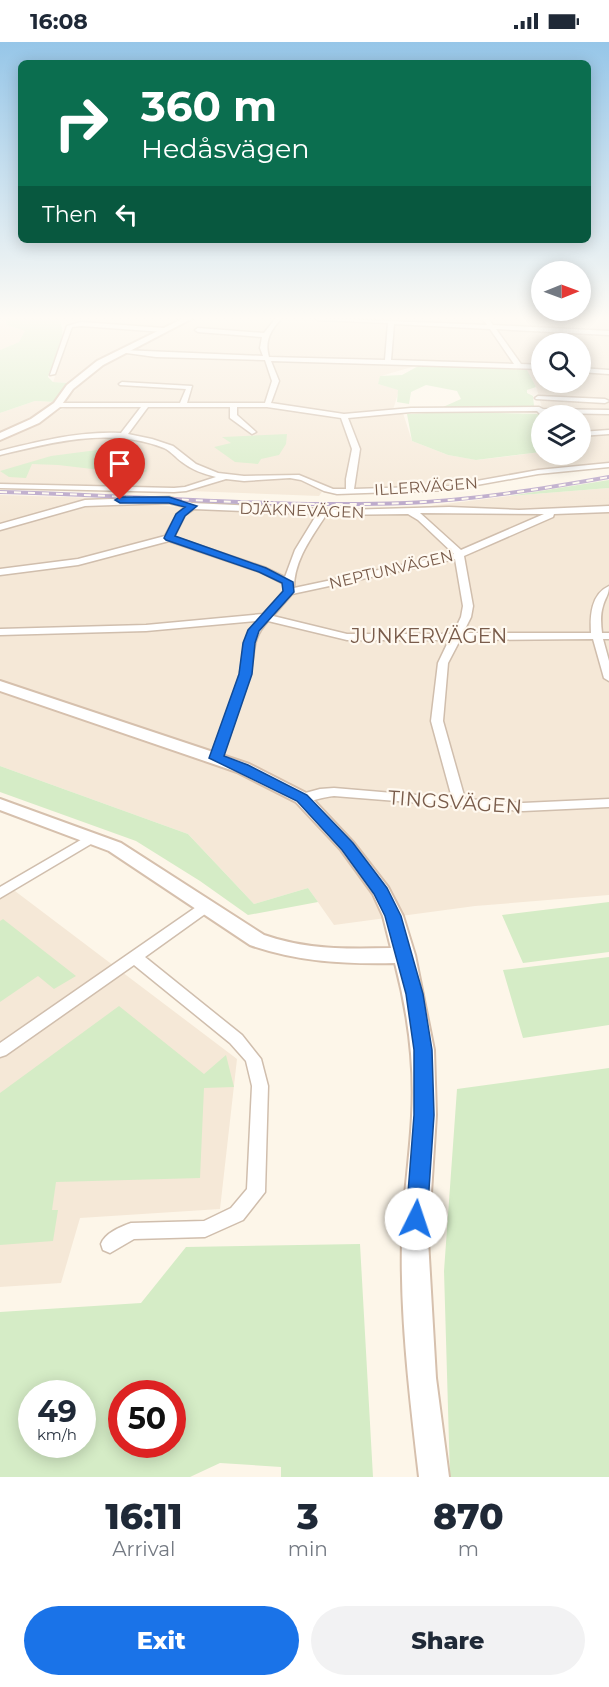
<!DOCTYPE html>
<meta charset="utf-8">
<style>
body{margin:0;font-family:Montserrat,sans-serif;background:#f2f2f3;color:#1f2937;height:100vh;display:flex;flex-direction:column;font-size:22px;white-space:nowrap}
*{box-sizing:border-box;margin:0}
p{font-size:20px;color:#747a83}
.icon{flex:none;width:33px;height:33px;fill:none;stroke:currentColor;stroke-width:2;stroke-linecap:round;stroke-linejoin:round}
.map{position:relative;height:1435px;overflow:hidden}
.details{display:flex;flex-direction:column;background:#fff;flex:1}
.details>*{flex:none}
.top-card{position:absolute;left:18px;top:18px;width:573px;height:183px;border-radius:9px;box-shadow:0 3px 15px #0003;background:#0b6e4f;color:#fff;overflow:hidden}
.needle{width:39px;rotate:89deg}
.fabs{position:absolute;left:531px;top:219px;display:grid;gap:12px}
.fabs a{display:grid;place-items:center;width:60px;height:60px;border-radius:50%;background:#fff;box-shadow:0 3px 15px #0003;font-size:30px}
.speed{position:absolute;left:18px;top:1338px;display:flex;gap:12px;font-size:30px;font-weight:700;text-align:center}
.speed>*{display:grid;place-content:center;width:78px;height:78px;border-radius:50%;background:#fff;box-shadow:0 3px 15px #0003;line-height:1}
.speed small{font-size:15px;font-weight:400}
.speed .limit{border:9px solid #d22;background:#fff;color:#111}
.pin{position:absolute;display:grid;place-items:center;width:51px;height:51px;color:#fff;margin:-62px -26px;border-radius:50% 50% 50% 0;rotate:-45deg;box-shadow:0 0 6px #0007}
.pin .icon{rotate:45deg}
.me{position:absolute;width:66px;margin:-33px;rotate:4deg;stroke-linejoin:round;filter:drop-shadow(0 0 4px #0008)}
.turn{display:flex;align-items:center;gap:21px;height:126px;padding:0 24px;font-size:27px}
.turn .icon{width:78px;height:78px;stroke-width:2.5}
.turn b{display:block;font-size:42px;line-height:51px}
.then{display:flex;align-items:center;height:57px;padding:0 24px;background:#0003;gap:12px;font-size:22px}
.eta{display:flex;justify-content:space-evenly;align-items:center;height:102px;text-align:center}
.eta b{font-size:36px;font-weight:800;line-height:42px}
.button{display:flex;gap:12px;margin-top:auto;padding:12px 24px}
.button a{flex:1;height:69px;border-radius:36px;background:#1a73e8;color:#fff;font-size:24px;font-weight:800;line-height:69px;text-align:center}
.button a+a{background:#f2f2f3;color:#1f2937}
.status{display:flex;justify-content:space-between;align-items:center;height:42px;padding:0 30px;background:#fff;direction:ltr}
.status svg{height:16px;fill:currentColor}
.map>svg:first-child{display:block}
.residential{fill:#f5e8d7}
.green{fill:#d5ecc6;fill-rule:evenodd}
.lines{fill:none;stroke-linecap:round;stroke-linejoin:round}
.street-casing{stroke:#d0bead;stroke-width:3}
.secondary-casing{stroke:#d6c0ad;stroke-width:4}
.street{fill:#fff;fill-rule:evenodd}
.secondary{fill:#fff;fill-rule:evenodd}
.rail-casing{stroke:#b9a6c9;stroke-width:4}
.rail{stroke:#fff9f0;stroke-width:2;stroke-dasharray:7;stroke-linecap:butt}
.route{fill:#1a73e8;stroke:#114b97;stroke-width:1.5}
.labels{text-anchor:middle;stroke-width:4.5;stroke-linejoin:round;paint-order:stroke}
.far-street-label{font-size:16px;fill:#795c4b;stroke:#fff9f0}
.street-label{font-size:20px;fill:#795c4b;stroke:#fff9f0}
</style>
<div class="status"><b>16:08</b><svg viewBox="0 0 49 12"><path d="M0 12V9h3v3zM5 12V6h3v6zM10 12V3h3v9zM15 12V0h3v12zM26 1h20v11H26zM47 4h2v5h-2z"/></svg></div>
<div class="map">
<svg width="609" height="1435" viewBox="0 0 609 1435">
<rect width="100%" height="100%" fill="#fdf6e9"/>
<path class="residential" d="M0 276H4L7 283 26 289 19 300 0 308Z
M58 276H183L161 287 77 281 63 282Z
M193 276H300L490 286 516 323 158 312 132 308Z
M332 276H481L486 283 395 279Z
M489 276H609V328L581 327 580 302H542L541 324 521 322Z
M80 283 156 288 95 320 68 341 53 340 74 285Z
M121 313 287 316 422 322 381 334 378 342 399 348 393 368 346 373 265 362 64 361 89 333Z
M526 326H541L542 340H580L581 328 609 331V424L443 445 323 448 319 454 31 443H0V398L33 385 60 368 69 365 267 364 343 378 351 374 403 371 412 399 448 413 477 418 541 410 542 412H580V374L544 373 537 347Z
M35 359 55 360 37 373 0 392V371Z
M609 446V853L475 864 334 883 308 846 254 862 188 792 0 724V453L97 456 194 467 349 474 509 454Z
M11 846 237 1017 220 1167 80 1176 61 1241 0 1245V853Z"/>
<path class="green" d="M4 276H58C70 292 54 317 48 335L53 340 68 341 55 360 35 359 0 371V308L19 300 25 289 7 283Z
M422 322 526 326 536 345 527 348V351L533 354 534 364 443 365 461 357 457 349 426 343 411 350 409 362 397 360 398 348 378 342 380 334 402 333Z
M448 370 539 372 541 375V410L476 418 448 413 412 399 407 372Z
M287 392 286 402 279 413 261 417 258 422 235 420 214 405 231 401 222 395Z
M97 408 119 410 145 418 133 424 148 429 135 432 58 423 32 422 26 436 9 435 0 429 51 414Z
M609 438V446L509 454Z
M220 459 311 464 312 466 201 462 189 460Z
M0 724 188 792 254 862 308 846 318 860 248 873 200 839 136 799 0 750Z
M609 860V910L523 921 502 873Z
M3 877 76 934 54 947 38 934 0 960V879Z
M609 915V983L523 996 503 928Z
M119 964 204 1032 226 1013 234 1045 204 1046 200 1136 56 1140 52 1168H58L53 1199 0 1203V1051Z
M609 1026V1435H450L444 1229 457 1047Z
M360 1202 373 1435H281V1425L220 1421 190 1435H0V1270L141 1261 186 1205ZM32 1352H82V1402H32ZM122 1352H172V1402H122Z"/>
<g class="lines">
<defs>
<path id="street" d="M276 276H282C271 288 264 298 269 315L385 318 388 281 318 278 315 276 487 283 482 276H488L493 283 609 289V293L496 287 521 322 542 323V327L271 319 279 339 271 361 344 372 411 366 539 365 543 367 609 368V372L548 371 550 374H542L537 369 411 370 348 376 360 407 354 447 449 444 538 428 609 421V425L538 432 449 448 337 452 324 449 301 438 290 436 244 439 226 437 186 449 174 450 0 446V442L174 446 185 445 216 435C204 432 192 428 182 420 176 416 172 410 164 406 110 385 54 400 0 413V409C40 399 80 389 121 391L141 365H54V361H180L186 347 120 343 119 342 122 340 192 344 187 361H265L272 339 265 318 156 315 119 310 122 308 263 314 260 306 262 295 198 290 195 288 198 286 264 291ZM394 282 490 287 514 322 391 318ZM148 365H230V376L252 392 256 390 237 373V365H267L341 376 352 407 346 437V447H333L299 433 244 434 218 431 196 422 173 404 152 397 128 392Z
M81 280 164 286 167 288 164 290 81 284 72 285 55 332 50 333 67 284Z
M580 326 609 328V332L580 330Z
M538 354 605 357 609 359 605 361 536 357 535 356Z
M609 388V392L580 394V390Z
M169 455 192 461 343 468 449 465 519 468 609 464V470L554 472 553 475 464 514 473 564 471 575 463 591H591C590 574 591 552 609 544 609 553 605 556 603 564 600 573 601 582 602 591H609V597H603L609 619V639L604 636 593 597 460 598 448 621 443 679 465 757 523 761 609 757V765L523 769 334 754C322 755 309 761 298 759L296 756 298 753 320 747 334 746 452 756 431 679 438 621 449 598H347L268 579C249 600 257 611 249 635 241 662 231 689 222 716L216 720 210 716C220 688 233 660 240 631 244 611 242 595 257 579L146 589 0 593V587L146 583 263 572 284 549V542L260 530 169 499 78 523 0 533V527L78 517 165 494 177 472 185 465 169 461 85 464 0 488V482L85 458ZM194 467 317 472 295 508 285 535 266 526 174 495 185 473ZM420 471 544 472 461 508ZM408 472 418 478 454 512 294 546C294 518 312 495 326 473ZM455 517 463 564 461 575 453 592H347L273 574 292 552Z
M91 792 98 796 96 799 0 856V845Z
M207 859 212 861 214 864 212 867 145 915 242 993 261 1017 268 1044 265 1150 243 1178 205 1195 134 1197 110 1211 103 1208 101 1202C105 1191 120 1185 131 1181L204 1179 231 1166 247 1147 252 1044 246 1019 230 1001 134 923 6 1013 0 1015V1001L202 861Z"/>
<path id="secondary" d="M184 276H193L103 323 73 347 60 365 39 381 0 398V391L31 377 54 361 67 343 97 319Z
M0 639 249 722 308 752 353 800 388 845 403 874 415 913 434 1008 436 1073 428 1198 436 1336 449 1435H419C410 1358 400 1275 402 1198 403 1157 410 1116 412 1074 415 1022 408 971 395 921 345 922 298 920 250 903L109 809 0 768V757L121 801 264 893C306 908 348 907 391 906L383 874 373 852 341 808 296 760 237 730 0 649Z"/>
</defs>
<use href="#street" class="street-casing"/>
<use href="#secondary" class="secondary-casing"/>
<use href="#street" class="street"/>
<use href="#secondary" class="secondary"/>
<defs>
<path id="rail" d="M0 450C135 453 270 466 406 461 474 458 542 447 609 435"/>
</defs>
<use href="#rail" class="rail-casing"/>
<use href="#rail" class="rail"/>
</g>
<linearGradient id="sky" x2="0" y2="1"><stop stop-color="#96c6e8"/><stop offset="0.58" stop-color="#fefbf5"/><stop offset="1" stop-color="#fefbf5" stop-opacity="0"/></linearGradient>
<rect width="609" height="476" fill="url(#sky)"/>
<path class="route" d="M169 455 197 464 185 474 175 494 266 526 293 540 294 550 259 589 255 601 252 632 224 714 248 723 307 753 353 801 387 846 401 874 423 952 432 1008 434 1073 427 1177 423 1184 416 1186 409 1184 406 1177 414 1073V1008L406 952 385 874 374 852 342 808 297 759 209 716 239 632 243 601 248 588 283 549 282 541 259 530 166 498 164 496 176 472 185 465 169 461H120L115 458 120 455Z"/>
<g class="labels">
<g class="far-street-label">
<text transform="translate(426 444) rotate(-4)" y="6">ILLERVÄGEN</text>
<text transform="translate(302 468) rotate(2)" y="6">DJÄKNEVÄGEN</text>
<text transform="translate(391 527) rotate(-13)" y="6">NEPTUNVÄGEN</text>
</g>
<g class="street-label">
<text x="429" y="601">JUNKERVÄGEN</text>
<text transform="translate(455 760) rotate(4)" y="7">TINGSVÄGEN</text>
</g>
</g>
</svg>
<div class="fabs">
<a><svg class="needle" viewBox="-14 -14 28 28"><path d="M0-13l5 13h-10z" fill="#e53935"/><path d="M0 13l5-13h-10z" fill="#747a83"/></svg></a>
<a><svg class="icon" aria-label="search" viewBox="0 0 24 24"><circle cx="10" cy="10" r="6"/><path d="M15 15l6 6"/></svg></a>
<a><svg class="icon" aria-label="layers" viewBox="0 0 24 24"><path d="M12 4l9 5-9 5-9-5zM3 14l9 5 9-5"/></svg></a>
</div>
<div class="speed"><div>49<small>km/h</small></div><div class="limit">50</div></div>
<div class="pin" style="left:120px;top:458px;background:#d93025"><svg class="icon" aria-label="arrive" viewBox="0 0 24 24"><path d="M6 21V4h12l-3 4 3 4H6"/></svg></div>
<svg class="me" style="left:416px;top:1177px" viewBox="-20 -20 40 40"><circle r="19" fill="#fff"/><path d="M0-13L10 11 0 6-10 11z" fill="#1a73e8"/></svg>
<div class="top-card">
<div class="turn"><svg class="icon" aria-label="right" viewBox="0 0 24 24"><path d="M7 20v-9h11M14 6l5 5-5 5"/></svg><div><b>360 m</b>Hedåsvägen</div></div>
<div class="then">Then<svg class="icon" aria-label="left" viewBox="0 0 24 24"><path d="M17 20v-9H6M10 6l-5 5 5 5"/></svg></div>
</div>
</div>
<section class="details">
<div class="eta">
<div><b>16:11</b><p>Arrival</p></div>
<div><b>3</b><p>min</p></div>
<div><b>870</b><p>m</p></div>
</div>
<div class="button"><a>Exit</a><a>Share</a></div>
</section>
